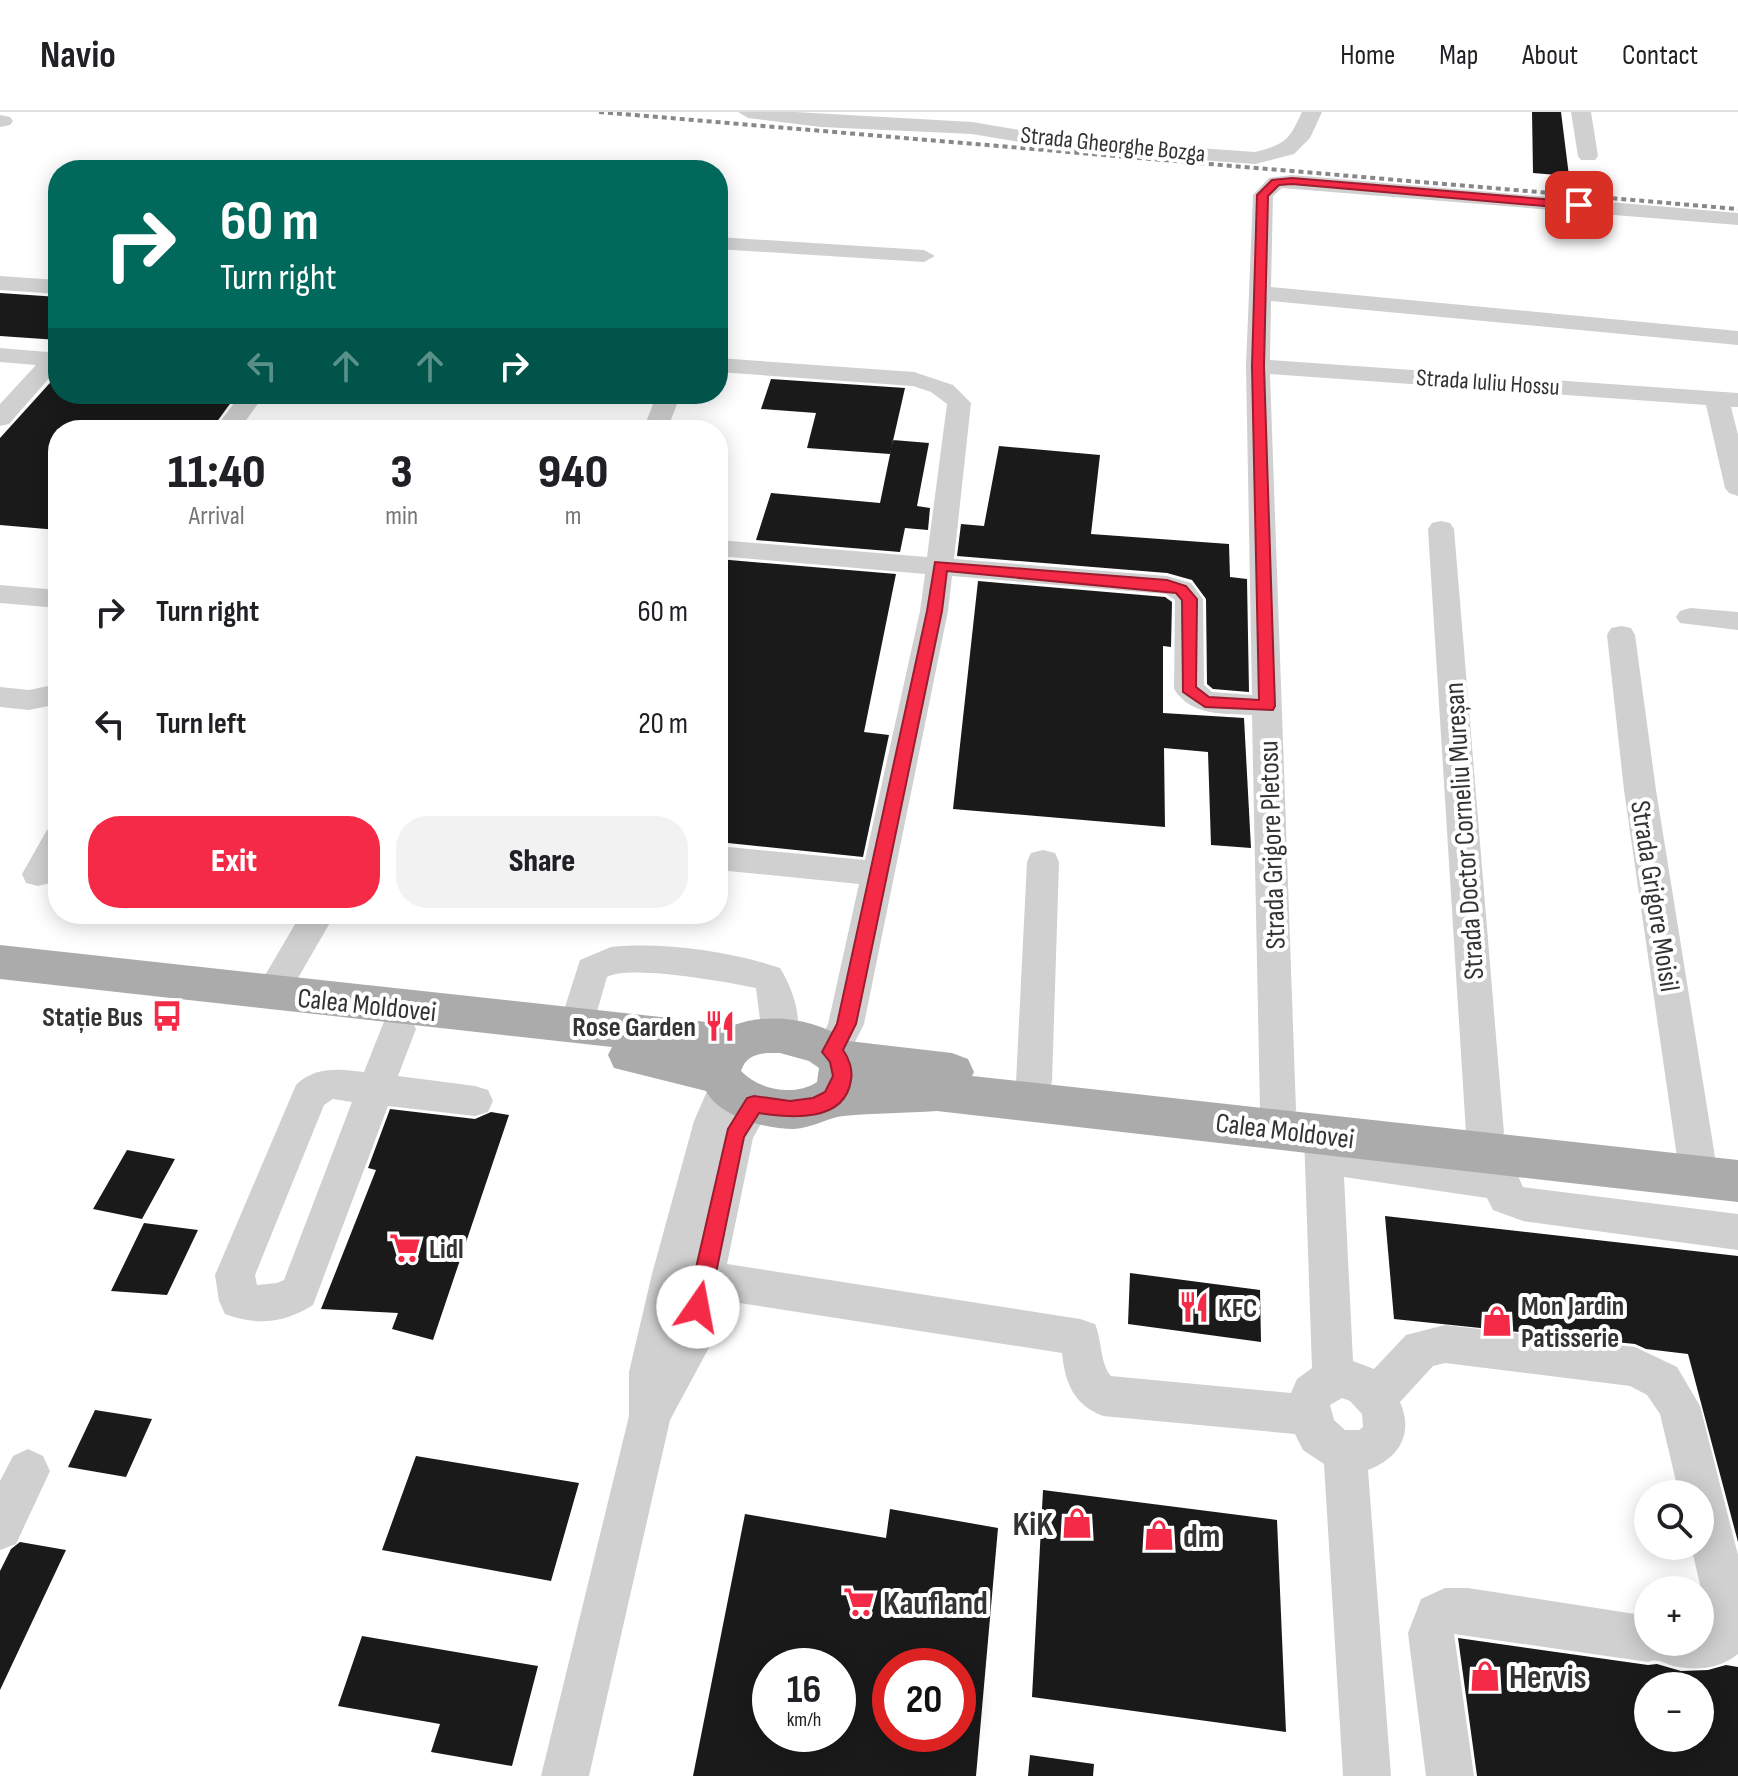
<!DOCTYPE html>
<meta charset="utf-8">
<style>
body{margin:0;font-family:"Sofia Sans Condensed",sans-serif;background:#f2f2f2;color:#202124;height:100vh;display:flex;flex-direction:column;font-size:30px;white-space:nowrap}
*{box-sizing:border-box;margin:0}
p{font-size:26px;color:#757577}
.icon{flex:none;width:44px;height:44px;fill:none;stroke:currentColor;stroke-width:2;stroke-linecap:round;stroke-linejoin:round}
.map{position:relative;flex:1;overflow:hidden}
.panel{position:absolute;left:48px;top:308px;width:680px;height:504px;display:flex;flex-direction:column;background:#fff;border-radius:32px;box-shadow:0 4px 20px #0003}
.panel>*{flex:none}
.guide{position:absolute;left:48px;top:48px;width:680px;height:244px;border-radius:32px;box-shadow:0 4px 20px #0003;background:#00695c;color:#fff;overflow:hidden}
.fabs{position:absolute;left:1634px;top:1368px;display:grid;gap:16px}
.fabs a{display:grid;place-items:center;width:80px;height:80px;border-radius:50%;background:#fff;box-shadow:0 4px 20px #0003;font-size:40px}
.speed{position:absolute;left:752px;top:1536px;display:flex;gap:16px;font-size:40px;font-weight:700;text-align:center}
.speed>*{display:grid;place-content:center;width:104px;height:104px;border-radius:50%;background:#fff;box-shadow:0 4px 20px #0003;line-height:1}
.speed small{font-size:20px;font-weight:400}
.speed .limit{border:12px solid #d22;background:#fff;color:#111}
.pin{position:absolute;display:grid;place-items:center;width:68px;height:68px;color:#fff;margin:-34px;border-radius:16px;box-shadow:0 4px 12px #0006}
.me{position:absolute;width:88px;margin:-44px;rotate:12deg;stroke-linejoin:round;filter:drop-shadow(0 0 6px #0008)}
.turn{display:flex;align-items:center;gap:28px;height:168px;padding:0 40px;font-size:36px}
.turn .icon{width:104px;height:104px;stroke-width:2.5}
.turn b{display:block;font-size:56px;line-height:68px}
.lanes{display:flex;align-items:center;height:76px;padding:0 40px;background:#0003;justify-content:center;gap:40px;direction:ltr}
.lanes .off{opacity:.35}
.eta{display:flex;justify-content:space-evenly;align-items:center;height:136px;text-align:center}
.eta b{font-size:48px;font-weight:800;line-height:56px}
.button{display:flex;gap:16px;margin-top:auto;padding:16px 40px}
.button a{flex:1;height:92px;border-radius:32px;background:#f52a46;color:#fff;font-size:32px;font-weight:800;line-height:92px;text-align:center}
.button a+a{background:#f2f2f2;color:#202124}
ul{padding:0;list-style:none}
li{display:flex;align-items:center;gap:24px;height:112px;padding:0 40px}
li div{flex:1}
li b{display:block;font-size:30px}
li em{font-style:normal}
header{display:flex;align-items:center;gap:48px;box-sizing:border-box;height:112px;padding:0 40px;background:#fff;border-bottom:2px solid #e0e0e0}
header strong{font-size:38px}
nav{display:flex;gap:44px;margin-inline-start:auto;font-size:28px}
.map>svg:first-child{display:block}
.building{fill:#1a1a1a;fill-rule:evenodd}
.lines{fill:none;stroke-linecap:round;stroke-linejoin:round}
.minor{fill:#d0d0d0;fill-rule:evenodd}
.major{fill:#ababab;fill-rule:evenodd}
.rail{stroke:#888;stroke-width:4;stroke-dasharray:5 4;stroke-linecap:butt}
.route{fill:#f52a46;stroke:#9f1b2e;stroke-width:2}
.labels{text-anchor:middle;stroke-width:8;stroke-linejoin:round;paint-order:stroke}
.far-street-label{font-size:24px;fill:#333;stroke:#fff}
.street-label{font-size:28px;fill:#333;stroke:#fff}
.poi-label{font-size:28px;font-weight:bold;fill:#333;stroke:#fff;text-anchor:start}
.near-poi-label{font-size:34px;font-weight:bold;fill:#333;stroke:#fff;text-anchor:start}
</style>
<header>
<strong>Navio</strong>
<nav><a>Home</a><a>Map</a><a>About</a><a>Contact</a></nav>
</header>
<div class="map">
<svg width="1738" height="1664" viewBox="0 0 1738 1664">
<rect width="100%" height="100%" fill="#fff"/>
<path class="building" d="M1532 0H1561L1569 64 1533 61Z
M0 181 58 185V228L0 224Z
M58 262V282H237L211 318H58V418L0 413V326Z
M771 267 905 276 890 342 807 336 816 301 761 297Z
M893 328 929 331 917 394 930 396 928 418 905 416 900 440 756 428 771 381 880 391Z
M999 334 1100 343 1091 422 1229 432 1230 465 1247 467 1249 580 1213 577 1207 572 1206 487 1192 468 1167 461 957 444 961 412 984 414Z
M718 447 896 462 864 620 889 623 863 745 718 730Z
M978 469 1165 485 1172 490 1171 535 1163 534V601L1244 606 1251 736 1211 733 1208 640 1164 636 1165 715 953 697Z
M390 997 475 1007 491 1000 509 1003 433 1228 392 1217 398 1201 321 1197 376 1058 368 1056Z
M127 1038 175 1047 142 1107 93 1097Z
M1385 1104 1738 1144V1430L1688 1242 1646 1237 1635 1232 1394 1207Z
M144 1111 198 1118 167 1183 111 1179Z
M1130 1161 1260 1178 1261 1230 1128 1212Z
M95 1298 152 1307 126 1365 68 1355Z
M416 1344 579 1371 551 1469 382 1438Z
M1043 1378 1277 1408 1286 1620 1032 1585Z
M890 1397 998 1416 976 1664H693L745 1402 886 1426ZM770 1554H838V1622H770ZM890 1554H958V1622H890Z
M20 1430 66 1438 0 1578V1459L11 1437Z
M362 1524 538 1554 512 1654 431 1640 440 1612 338 1594Z
M1458 1526 1648 1553 1657 1552 1681 1559 1708 1558 1726 1553 1738 1555V1664H1477ZM1648 1574H1700V1626H1648Z
M1030 1643 1094 1652 1093 1664H1028Z"/>
<g class="lines">
<path class="minor" d="M738 0H795L972 10 1073 27 1255 40C1286 32 1289 28 1302 0H1322L1310 26 1294 42 1255 52 1073 39 972 22 821 15 748 6Z
M1571 0H1591L1598 44 1595 48H1581L1578 44Z
M0 3 10 5 13 9 10 13 0 15Z
M1292 63 1738 101V113L1282 76 1273 84 1271 175 1738 219V233L1271 189 1270 248 1738 281V295H1731L1738 323V384L1729 381 1725 376 1706 293 1270 262 1296 998 1291 1009 1278 1014 1265 1009 1260 998 1252 603C1223 601 1192 605 1174 577L1175 488 1166 482 952 464 948 499 864 912 845 950 832 955 819 950 814 940 828 912 859 772 718 758V734L865 748 920 499 925 462 718 444V428L927 445 947 292 931 280 913 274 718 260V246L914 260 953 273 971 291 954 447 1167 464 1191 471 1203 487 1204 573 1212 580 1252 583 1246 254 1253 83 1269 66Z
M718 125 924 138 935 144 924 150 718 137Z
M0 164 58 168V182L0 178Z
M58 235V256L9 312 0 314V292L36 253 0 250V236L47 240Z
M241 282H265L239 318H214Z
M657 282H681L667 318H643Z
M1441 409 1450 411 1454 417 1504 1021 1498 1032 1485 1037 1472 1032 1466 1021 1428 417 1432 411Z
M0 473 58 478V496L0 491Z
M1690 496 1738 500V518L1680 511 1676 505 1680 499Z
M1621 514 1631 516 1635 523 1656 678 1715 1045 1709 1057 1696 1061 1683 1057 1677 1045 1624 678 1607 523 1611 516Z
M58 572V592L29 598 0 595V575L29 578Z
M58 714V755L50 771 38 774 26 771 22 762 47 718Z
M1043 738 1055 741 1059 750 1052 970 1047 981 1034 985 1021 981 1016 970 1027 750 1031 741Z
M301 802H335L283 892 271 896 259 892 254 882Z
M611 835C666 830 728 839 780 856 793 877 805 910 793 933L780 938 767 933 762 923 756 876C729 870 628 852 607 865L590 924 577 928 564 924 559 914 580 848Z
M398 903 411 907 416 917 398 964 475 974 488 978 493 989 488 1000 475 1004 388 994 313 1193C285 1211 256 1214 225 1202L219 1189 215 1163 296 973C315 954 339 957 364 960L385 907ZM333 987 352 990 284 1168 277 1171 257 1173 255 1163 324 993Z
M727 959 740 963 745 974 743 980 754 976 767 981 772 992 753 1026 727 1152 1080 1207 1095 1212C1102 1228 1100 1252 1111 1264L1291 1281 1297 1267 1312 1256 1304 1023 1310 1012 1323 1007 1336 1012 1342 1032 1494 1053 1518 1064 1523 1075 1738 1102V1138L1523 1109 1493 1098 1487 1086 1344 1065 1353 1249 1374 1257 1406 1223 1445 1213 1635 1235 1677 1255 1700 1294 1738 1443V1542C1720 1557 1696 1559 1673 1554 1663 1551 1658 1546 1648 1550L1454 1522 1474 1664H1426L1408 1521 1421 1487 1445 1476H1468L1648 1504V1530H1700V1510L1705 1509 1706 1498 1691 1434H1700V1382H1679L1660 1302 1647 1283 1630 1274 1445 1251 1433 1254 1400 1290C1414 1322 1399 1346 1368 1358L1391 1664H1343L1324 1352 1303 1338 1295 1322 1103 1304C1074 1293 1065 1271 1062 1241L720 1188 712 1230 670 1308 589 1664H541L629 1304V1260L652 1162 694 1009 714 963ZM1342 1286 1350 1289 1362 1302 1363 1315 1359 1318H1345L1334 1308 1330 1293Z
M28 1337 43 1344 50 1359 16 1432 0 1438V1369L13 1344Z"/>
<path class="major" d="M0 833 734 913C771 900 816 907 848 929L952 941 968 947 974 960 972 964 1738 1048V1090L937 999C906 1001 874 1001 843 1004 827 1006 812 1016 794 1017 765 1017 720 1005 706 979L614 956 608 943 612 935 0 867ZM780 941 809 949 819 956 817 970C794 985 759 978 741 959 747 940 763 941 780 941Z"/>
<path class="rail" d="M599 0 1738 97"/>
</g>
<path class="route" d="M1292 66 1579 90 1584 93 1579 97 1292 72 1279 73 1268 84 1264 254 1275 594 1273 598 1205 595 1183 580 1182 488 1176 481 947 459 942 499 856 912 843 938C849 946 853 958 851 968 845 1011 790 1006 759 1001L744 1025 709 1195 706 1202 698 1205 690 1202 687 1195 728 1017 747 986 754 984 790 989 813 986 825 980 833 964 830 950 822 940 837 912 927 499 935 450 1167 468 1186 474 1197 487 1196 575 1209 585 1259 588 1252 254 1257 83 1272 68Z"/>
<defs>
<symbol id="bus-bare" viewBox="-9 -9 18 18"><path d="M-5-6H5V4H4V6H2V4H-2V6H-4V4H-5ZM-3.5-4V0h7V-4ZM-3.5 1.2v1.5H-2V1.2ZM2 1.2v1.5H3.5V1.2Z" fill="#f52a46" stroke="#fff" stroke-width="2.5" paint-order="stroke"/></symbol>
<symbol id="restaurant-bare" viewBox="-9 -9 18 18"><path d="M-5-6h1v4h1v-4h1v4h1v-4h1v5L-1.5 .5V6h-2V.5L-5-1ZM5-6V6H3V1.5H1.5Q1.5-4 5-6Z" fill="#f52a46" stroke="#fff" stroke-width="2.5" paint-order="stroke"/></symbol>
<symbol id="supermarket-bare" viewBox="-9 -9 18 18"><path d="M-6-5.5h2.5l.6 2H6L4.5 2H-2.5L-4.4-4H-6ZM-1.5 3.2a1.3 1.3 0 1 0 .1 0ZM3 3.2a1.3 1.3 0 1 0 .1 0Z" fill="#f52a46" stroke="#fff" stroke-width="2.5" paint-order="stroke"/></symbol>
<symbol id="shop-bare" viewBox="-9 -9 18 18"><path d="M-5-2.5h2.3a2.7 3.5 0 0 1 5.4 0H5L5.5 6h-11ZM-1.5-2.5h3a1.5 2.3 0 0 0-3 0Z" fill="#f52a46" stroke="#fff" stroke-width="2.5" paint-order="stroke"/></symbol>
</defs>
<g fill-rule="evenodd">
<use href="#bus-bare" x="145" y="882" width="44" height="44"/>
<use href="#restaurant-bare" x="698" y="892" width="44" height="44"/>
<use href="#supermarket-bare" x="383" y="1114" width="44" height="44"/>
<use href="#restaurant-bare" x="1172" y="1173" width="44" height="44"/>
<use href="#shop-bare" x="1475" y="1187" width="44" height="44"/>
<use href="#shop-bare" x="1055" y="1389" width="44" height="44"/>
<use href="#shop-bare" x="1137" y="1401" width="44" height="44"/>
<use href="#supermarket-bare" x="837" y="1468" width="44" height="44"/>
<use href="#shop-bare" x="1463" y="1542" width="44" height="44"/>
</g>
<g class="labels">
<g class="far-street-label">
<text transform="translate(1113 32) rotate(6)" y="8">Strada Gheorghe Bozga</text>
<text transform="translate(1488 270) rotate(4)" y="8">Strada Iuliu Hossu</text>
</g>
<g class="street-label">
<text transform="translate(1463 719) rotate(-94)" y="10">Strada Doctor Corneliu Mureșan</text>
<text transform="translate(1271 733) rotate(-92)" y="10">Strada Grigore Pletosu</text>
<text transform="translate(1656 784) rotate(81)" y="10">Strada Grigore Moisil</text>
<text transform="translate(367 892) rotate(6)" y="10">Calea Moldovei</text>
<text transform="translate(1285 1018) rotate(7)" y="10">Calea Moldovei</text>
</g>
<g class="poi-label">
<text x="143" y="914" text-anchor="end">Stație Bus</text>
<text x="696" y="924" text-anchor="end">Rose Garden</text>
<text x="429" y="1146">Lidl</text>
<text x="1521" y="1203">Mon Jardin<tspan x="1521" dy="32">Patisserie</tspan></text>
<text x="1218" y="1205">KFC</text>
</g>
<g class="near-poi-label">
<text x="1053" y="1423" text-anchor="end">KiK</text>
<text x="1183" y="1435">dm</text>
<text x="883" y="1502">Kaufland</text>
<text x="1509" y="1576">Hervis</text>
</g>
</g>
</svg>
<div class="fabs">
<a><svg class="icon" aria-label="search" viewBox="0 0 24 24"><circle cx="10" cy="10" r="6"/><path d="M15 15l6 6"/></svg></a>
<a>+</a>
<a>−</a>
</div>
<div class="speed"><div>16<small>km/h</small></div><div class="limit">20</div></div>
<div class="pin" style="left:1579px;top:93px;background:#d93025"><svg class="icon" aria-label="arrive" viewBox="0 0 24 24"><path d="M6 21V4h12l-3 4 3 4H6"/></svg></div>
<svg class="me" style="left:698px;top:1195px" viewBox="-20 -20 40 40"><circle r="19" fill="#fff"/><path d="M0-13L10 11 0 6-10 11z" fill="#f52a46"/></svg>
<div class="guide">
<div class="turn"><svg class="icon" aria-label="right" viewBox="0 0 24 24"><path d="M7 20v-9h11M14 6l5 5-5 5"/></svg><div><b>60 m</b>Turn right</div></div>
<div class="lanes"><svg class="icon off" aria-label="left" viewBox="0 0 24 24"><path d="M17 20v-9H6M10 6l-5 5 5 5"/></svg><svg class="icon off" aria-label="ahead" viewBox="0 0 24 24"><path d="M12 20V5M6 11l6-6 6 6"/></svg><svg class="icon off" aria-label="ahead" viewBox="0 0 24 24"><path d="M12 20V5M6 11l6-6 6 6"/></svg><svg class="icon" aria-label="right" viewBox="0 0 24 24"><path d="M7 20v-9h11M14 6l5 5-5 5"/></svg></div>
</div>
<section class="panel">
<div class="eta">
<div><b>11:40</b><p>Arrival</p></div>
<div><b>3</b><p>min</p></div>
<div><b>940</b><p>m</p></div>
</div>
<ul>
<li><svg class="icon" aria-label="right" viewBox="0 0 24 24"><path d="M7 20v-9h11M14 6l5 5-5 5"/></svg><div><b>Turn right</b></div><em>60 m</em></li>
<li><svg class="icon" aria-label="left" viewBox="0 0 24 24"><path d="M17 20v-9H6M10 6l-5 5 5 5"/></svg><div><b>Turn left</b></div><em>20 m</em></li>
</ul>
<div class="button"><a>Exit</a><a>Share</a></div>
</section>
</div>
